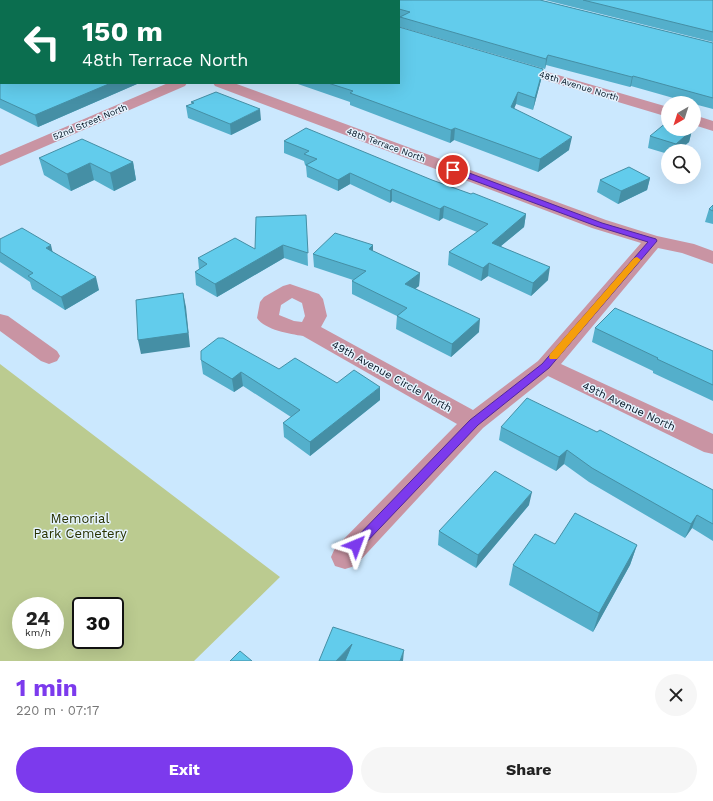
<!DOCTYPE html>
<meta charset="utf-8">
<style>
body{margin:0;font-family:"Work Sans",sans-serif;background:#f6f6f6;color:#222;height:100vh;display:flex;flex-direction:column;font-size:15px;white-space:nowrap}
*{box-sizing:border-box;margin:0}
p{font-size:13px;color:#767676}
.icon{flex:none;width:22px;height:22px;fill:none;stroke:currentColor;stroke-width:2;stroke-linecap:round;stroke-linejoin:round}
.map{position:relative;height:661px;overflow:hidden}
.side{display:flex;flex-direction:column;background:#fff;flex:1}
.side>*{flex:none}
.top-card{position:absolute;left:0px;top:0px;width:400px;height:84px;box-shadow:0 4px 16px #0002;background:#0b6e4f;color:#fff;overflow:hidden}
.needle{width:26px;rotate:219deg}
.controls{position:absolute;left:661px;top:96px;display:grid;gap:8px}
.controls a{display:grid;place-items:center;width:40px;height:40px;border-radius:50%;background:#fff;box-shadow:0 4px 16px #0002;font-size:20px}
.speed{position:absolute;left:12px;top:597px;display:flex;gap:8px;font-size:20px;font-weight:700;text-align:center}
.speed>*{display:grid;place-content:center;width:52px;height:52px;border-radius:50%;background:#fff;box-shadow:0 4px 16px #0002;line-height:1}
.speed small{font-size:10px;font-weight:400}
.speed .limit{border:2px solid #111;border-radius:6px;background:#fff;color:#111}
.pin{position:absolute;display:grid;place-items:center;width:34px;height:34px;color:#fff;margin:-17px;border:2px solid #fff;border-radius:50%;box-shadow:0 1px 4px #0007}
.me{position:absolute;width:44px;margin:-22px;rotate:44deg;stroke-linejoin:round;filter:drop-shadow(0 0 3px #0008)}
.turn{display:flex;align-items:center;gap:14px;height:84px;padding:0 16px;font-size:18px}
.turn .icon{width:52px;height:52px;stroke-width:2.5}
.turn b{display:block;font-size:28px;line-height:34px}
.round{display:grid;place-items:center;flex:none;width:42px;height:42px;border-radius:21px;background:#f6f6f6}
.head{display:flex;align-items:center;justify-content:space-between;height:68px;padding:0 16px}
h1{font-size:24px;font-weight:700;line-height:30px;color:#7c3aed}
.button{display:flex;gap:8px;margin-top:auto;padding:8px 16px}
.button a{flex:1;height:46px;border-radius:24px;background:#7c3aed;color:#fff;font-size:16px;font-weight:700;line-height:46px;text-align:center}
.button a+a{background:#f6f6f6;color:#222}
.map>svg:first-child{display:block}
.green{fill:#bbcb90;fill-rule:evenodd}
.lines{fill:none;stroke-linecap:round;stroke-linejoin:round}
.street{fill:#c994a3;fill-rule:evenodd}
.wall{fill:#54afcb}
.shaded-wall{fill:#458fa5}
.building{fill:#62ccec;stroke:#458fa5}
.route{fill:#7c3aed;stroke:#51269a}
.slow{fill:#f59e0b}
.labels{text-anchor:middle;stroke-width:3;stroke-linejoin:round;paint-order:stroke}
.far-street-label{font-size:9px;fill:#001120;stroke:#e5f3fe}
.street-label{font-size:11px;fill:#001120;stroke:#e5f3fe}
.near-park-label{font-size:13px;fill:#283100;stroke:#e5f3fe}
</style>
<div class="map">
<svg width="713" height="661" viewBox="0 0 713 661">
<rect width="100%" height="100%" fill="#cbe8fe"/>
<path class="green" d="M0 364 280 577 194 661H0ZM21 606H55V640H21ZM81 606H115V640H81Z"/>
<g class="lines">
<path class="street" d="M0 0H6L7 1H1V5Z
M513 62 668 107V117L508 69 506 66 508 63Z
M168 83H187L185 86 0 166V155Z
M213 83H234L606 220 657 236 694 244 713 251V264L682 253 658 248 561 364 713 434V454L704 452 548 376 483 428 355 566 345 569 335 566 331 557 335 548 457 424 303 336C290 334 265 330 257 318L260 302 264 297 283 286 290 284 319 294 323 299 327 316 321 327 473 410 538 361 641 243 592 228 215 86ZM292 298 302 303 305 316 302 322 294 321 279 315 281 305Z
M694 115 713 121V131L694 125Z
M0 314 8 316 57 351 60 356 57 361 49 364 41 361 0 331Z"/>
</g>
<path class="wall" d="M40 0H336L334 1H43Z
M336 0H540L713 43V109L694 104V103H691L631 86 630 87 546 65 545 69 400 27V19L399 18V1H340Z
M545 0H713V42Z
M0 16 1 83H137V84L38 127 0 108Z
M543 69 541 80 533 110 516 104 514 108 569 150 538 172 454 140 450 143 350 105V102L295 83H399Z
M191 102 261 120 231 135 188 118 186 106 192 104Z
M692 130 689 142 678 151H668V154L648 148 650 136Z
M284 141 432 180 526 214 524 227 501 246 548 280 531 296 488 276 481 281 448 265 449 252 477 232 443 218 439 221 392 201 390 203 350 184 338 191 307 177 306 166 305 165 304 161 284 153Z
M39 158 133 162 136 180 114 191 94 180 71 191 44 175Z
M650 178 647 190 618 204 597 192 600 180Z
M713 205V224L705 222 709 209Z
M306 215 308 266 284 258 217 297 196 285 195 272 199 269 198 258 255 249Z
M0 239 52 251 99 290 65 310 32 289 30 282 0 262Z
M373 245V251L420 273 419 286 415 288 479 332 451 357 396 329 397 316 352 294V281L353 280 314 267 313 254Z
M595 328 713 351V401L653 373V371L592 342Z
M201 360 279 369 337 383 380 400 310 456 284 437 283 423 291 417 243 386 234 392 203 374Z
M501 427 713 490V541L692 528 685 538 589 482 564 464 556 471 499 440Z
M529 505 476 568 438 545 439 531Z
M637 545 630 565 593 632 509 585 513 565Z"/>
<path class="shaded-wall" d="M314 0H336L334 1H312Z
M548 55 546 65 545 69 546 59Z
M543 69 541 80 533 110 535 98Z
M633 76 631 86 630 87 632 77Z
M111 83H137V84L38 127 35 115Z
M518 92 516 104 510 119 511 107Z
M260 109 261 120 231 135 230 124Z
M455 128 454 140 450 143 451 130Z
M692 130 689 142 678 151H674L676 144Z
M572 137 569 150 538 172 540 159Z
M133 162 136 180 114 191 110 173Z
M90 163 94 180 71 191 67 174Z
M350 173V184L338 191V180Z
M650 178 647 190 618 204 621 191Z
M392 189V201L390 203V191Z
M444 206 443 218 439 221 440 209Z
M526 214 524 227 490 255 492 243Z
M51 245 54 258 46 248Z
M283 245 284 258 217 297 215 284Z
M373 245V257L369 249Z
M489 263 488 276 481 281 483 268Z
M550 267 548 280 531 296 533 283Z
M420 273 419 286 405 297V284Z
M96 277 99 290 65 310 61 297Z
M183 293 186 307 190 347 141 354 138 340Z
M480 319 479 332 451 357 452 344Z
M241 372 243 386 234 392 232 379Z
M380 387V400L310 456V442Z
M567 450 564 464 556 471 559 457Z
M532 492 529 505 476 568 478 555Z
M697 515 692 528 685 538 691 524Z
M637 545 630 565 593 632 599 613Z
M352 644V661H336Z
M404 650 403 661H400Z"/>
<path class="building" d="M62 0H314L312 1H65Z
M367 0H540L713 43V98L633 76 632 77 548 55 546 59 400 17 410 12 399 9V1H371Z
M583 0H713V32Z
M0 16H1V83H111L35 115 0 99Z
M399 27 543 69 535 98 518 92 511 107 572 137 540 159 455 128 451 130 350 93 353 91 328 83H399Z
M216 92 260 109 230 124 186 106 194 103 191 102Z
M667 122 668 123V129H689L692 130 676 144 650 136Z
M306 128 432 180 471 194 473 193 526 214 492 243 550 267 533 283 489 263 483 268 449 252 488 224 444 206 440 209 392 189 390 191 350 173 338 180 306 165 317 159 304 154 309 151 284 141Z
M82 139 133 162 110 173 90 163 67 174 39 158Z
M629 167 650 178 621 191 600 180Z
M713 205V211L709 209Z
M306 215 308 253 283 245 215 284 195 272 207 264 198 258 235 238 255 249 256 217Z
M22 228 51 245 46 248 96 277 61 297 28 276 33 273 0 252V239Z
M335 233 373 245 369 249 420 273 405 284 480 319 452 344 397 316 407 308 352 281 366 271 313 254Z
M183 293 188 333 138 340 136 300Z
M615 308 713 351V385L657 359 658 358 595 328Z
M218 338H223L279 369 295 358 337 383 354 370 380 387 310 442 283 423 300 410 241 372 232 379 201 360V351Z
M527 398 597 432 600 430 713 490V524L697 515 691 524 592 468 567 450 559 457 501 427Z
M495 471 532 492 478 555 439 531Z
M575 513 637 545 599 613 513 565 535 534 555 544Z
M333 627 404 650 400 661H345L352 644 336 661H319Z
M240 651 252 661H230Z"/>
<path class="route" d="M451 168H456L602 223 656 239 657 241 549 368 478 425 360 549 356 550 352 549 350 545 352 542 470 420 542 364 648 242 596 226 451 172Z"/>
<path class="slow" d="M637 257 641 260 639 262 557 359H550L549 357 550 354 634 258Z"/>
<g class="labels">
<g class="far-street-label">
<text transform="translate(579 86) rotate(17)" y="3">48th Avenue North</text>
<text transform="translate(90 122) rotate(-23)" y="3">52nd Street North</text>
<text transform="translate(386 145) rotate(20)" y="3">48th Terrace North</text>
</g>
<g class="street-label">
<text transform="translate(392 376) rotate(29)" y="4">49th Avenue Circle North</text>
<text transform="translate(629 406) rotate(25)" y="4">49th Avenue North</text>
</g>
<g class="near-park-label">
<text x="80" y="523">Memorial<tspan x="80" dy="15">Park Cemetery</tspan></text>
</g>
</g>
</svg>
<div class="controls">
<a><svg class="needle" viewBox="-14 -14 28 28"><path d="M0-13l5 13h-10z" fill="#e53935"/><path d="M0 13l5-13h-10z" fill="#767676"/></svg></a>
<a><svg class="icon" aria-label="search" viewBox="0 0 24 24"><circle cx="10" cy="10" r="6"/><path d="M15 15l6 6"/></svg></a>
</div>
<div class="speed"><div>24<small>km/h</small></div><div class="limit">30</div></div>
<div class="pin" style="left:453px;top:170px;background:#d93025"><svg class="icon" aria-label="arrive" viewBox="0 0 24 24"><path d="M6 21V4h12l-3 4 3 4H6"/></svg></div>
<svg class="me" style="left:356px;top:545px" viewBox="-20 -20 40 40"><path d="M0-17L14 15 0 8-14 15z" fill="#7c3aed" stroke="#fff" stroke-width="4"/></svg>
<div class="top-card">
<div class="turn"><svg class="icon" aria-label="left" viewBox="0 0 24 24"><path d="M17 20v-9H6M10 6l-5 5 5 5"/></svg><div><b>150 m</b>48th Terrace North</div></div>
</div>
</div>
<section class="side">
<div class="head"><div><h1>1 min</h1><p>220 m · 07:17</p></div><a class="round"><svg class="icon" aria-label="close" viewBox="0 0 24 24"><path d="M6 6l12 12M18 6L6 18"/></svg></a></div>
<div class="button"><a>Exit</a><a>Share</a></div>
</section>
